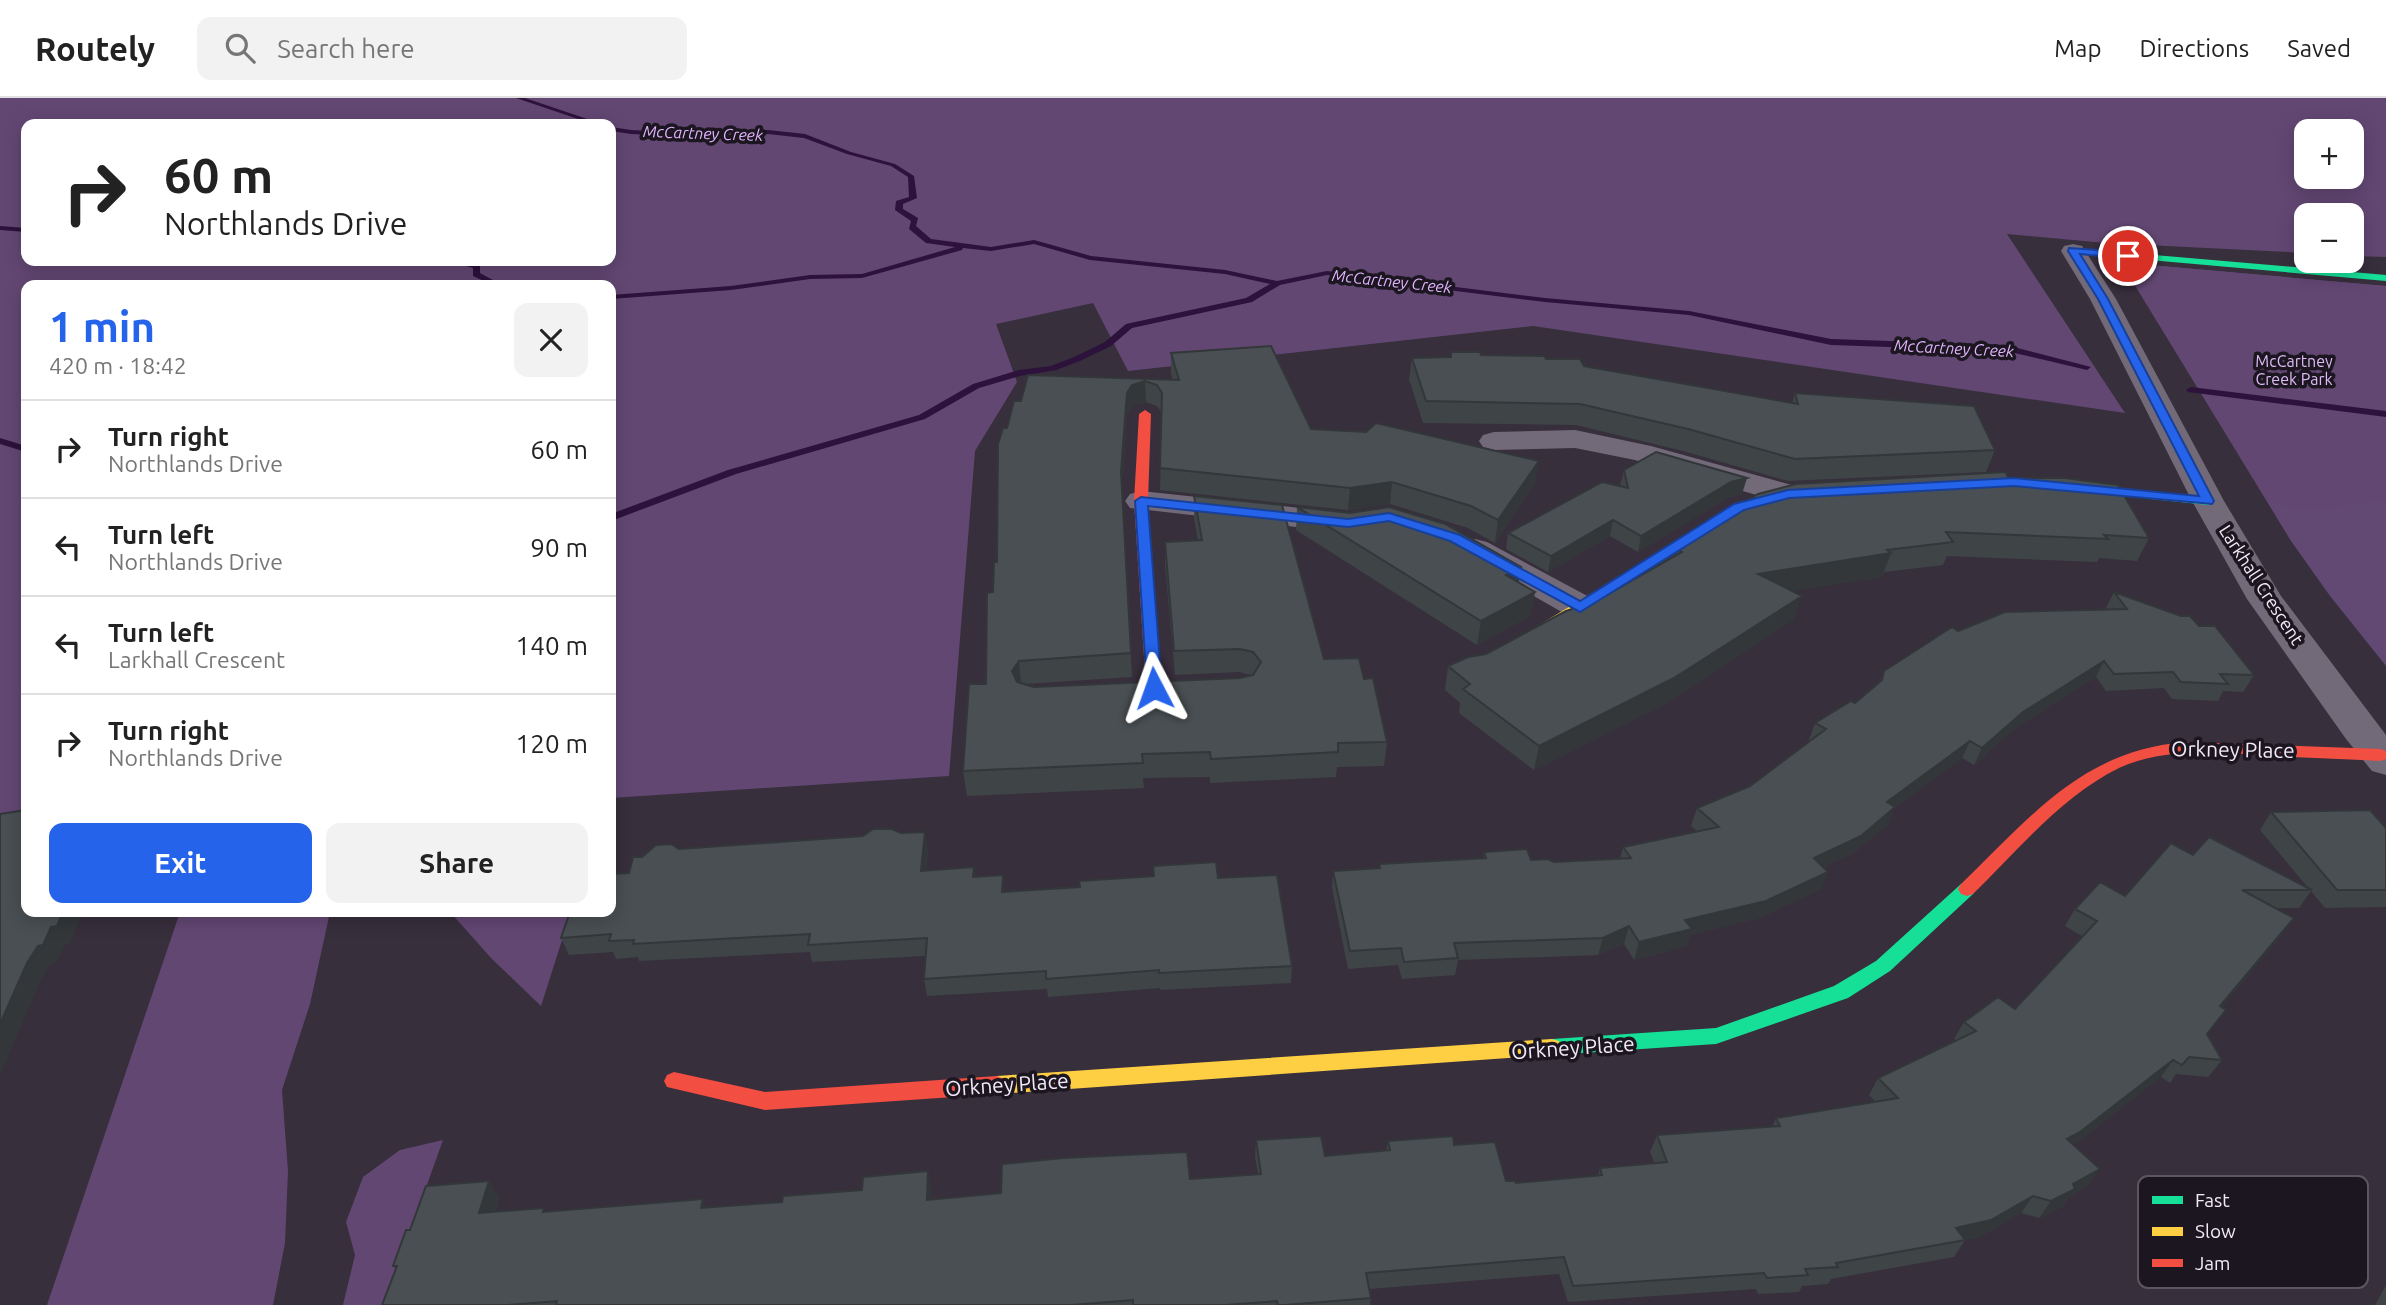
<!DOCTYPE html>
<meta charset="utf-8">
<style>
body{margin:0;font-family:Ubuntu,sans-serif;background:#f2f2f2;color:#222;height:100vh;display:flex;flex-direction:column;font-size:26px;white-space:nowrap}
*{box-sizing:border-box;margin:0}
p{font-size:23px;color:#767676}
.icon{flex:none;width:38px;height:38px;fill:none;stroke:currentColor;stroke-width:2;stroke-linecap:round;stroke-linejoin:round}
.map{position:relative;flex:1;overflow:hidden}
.side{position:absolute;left:21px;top:182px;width:595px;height:637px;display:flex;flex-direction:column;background:#fff;border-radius:14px;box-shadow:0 4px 18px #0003}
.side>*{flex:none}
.banner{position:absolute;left:21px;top:21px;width:595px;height:147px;border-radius:14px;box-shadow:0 4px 18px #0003;background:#fff;color:#222;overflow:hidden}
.buttons{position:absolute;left:2294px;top:21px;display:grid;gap:14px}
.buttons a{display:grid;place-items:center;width:70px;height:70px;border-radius:14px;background:#fff;box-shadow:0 4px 18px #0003;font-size:35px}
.pin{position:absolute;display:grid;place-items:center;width:60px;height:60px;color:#fff;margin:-30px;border:4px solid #fff;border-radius:50%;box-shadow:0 2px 7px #0007}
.me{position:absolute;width:77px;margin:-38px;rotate:356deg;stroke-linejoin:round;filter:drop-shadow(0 0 5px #0008)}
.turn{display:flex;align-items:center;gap:24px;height:147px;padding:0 28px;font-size:32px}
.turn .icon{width:91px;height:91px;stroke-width:2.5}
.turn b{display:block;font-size:49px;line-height:60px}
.round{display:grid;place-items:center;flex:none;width:74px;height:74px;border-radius:14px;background:#f2f2f2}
.headline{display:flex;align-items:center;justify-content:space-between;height:119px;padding:0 28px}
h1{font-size:42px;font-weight:700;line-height:52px;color:#2563eb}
.primary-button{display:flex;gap:14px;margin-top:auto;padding:14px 28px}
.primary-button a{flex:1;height:80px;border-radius:14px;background:#2563eb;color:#fff;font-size:28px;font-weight:700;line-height:80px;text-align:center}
.primary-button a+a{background:#f2f2f2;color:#222}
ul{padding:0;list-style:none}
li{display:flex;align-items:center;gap:21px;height:98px;padding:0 28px;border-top:2px solid #e0e0e0}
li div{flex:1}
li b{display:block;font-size:26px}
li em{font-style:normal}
header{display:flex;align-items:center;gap:42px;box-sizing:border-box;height:98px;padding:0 35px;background:#fff;border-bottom:2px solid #e0e0e0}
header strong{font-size:33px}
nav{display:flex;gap:38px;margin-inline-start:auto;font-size:24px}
.search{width:490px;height:63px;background:#f2f2f2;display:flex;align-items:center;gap:18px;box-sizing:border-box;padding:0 24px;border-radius:14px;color:#767676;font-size:26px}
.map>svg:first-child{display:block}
.green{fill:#624973}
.forest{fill:#624773;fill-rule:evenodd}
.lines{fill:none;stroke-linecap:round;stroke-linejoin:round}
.stream{fill:#2d123b;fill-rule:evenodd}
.street{fill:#726a78;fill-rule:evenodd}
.fast{fill:#16e098;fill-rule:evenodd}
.slow{fill:#ffcf43;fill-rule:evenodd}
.jam{fill:#f24e42;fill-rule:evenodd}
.wall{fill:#3f4447}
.shaded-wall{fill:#33373a}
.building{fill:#494f53;stroke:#33373a;stroke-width:2}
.route{fill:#2563eb;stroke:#184099;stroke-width:2}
.labels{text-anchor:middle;stroke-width:7;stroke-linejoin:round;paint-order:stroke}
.far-water-label{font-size:16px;font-style:italic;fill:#e1b3fe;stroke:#1c1620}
.far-park-label{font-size:16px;fill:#dfbbf7;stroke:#1c1620}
.street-label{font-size:18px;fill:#f2eaf9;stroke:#1c1620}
.near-street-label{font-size:21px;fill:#f2eaf9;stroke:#1c1620}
.key{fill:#1c1620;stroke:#5c5661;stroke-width:2}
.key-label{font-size:19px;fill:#f2eaf9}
</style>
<header>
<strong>Routely</strong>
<div class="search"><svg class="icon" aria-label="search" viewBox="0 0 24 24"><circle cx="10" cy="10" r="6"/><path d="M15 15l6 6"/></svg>Search here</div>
<nav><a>Map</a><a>Directions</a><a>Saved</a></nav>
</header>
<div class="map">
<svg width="2386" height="1207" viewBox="0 0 2386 1207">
<rect width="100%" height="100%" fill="#372f3c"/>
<path class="green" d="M2138 166 2386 188V568L2330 498 2291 443 2125 171Z"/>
<path class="forest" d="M0 0H2386V159L2352 158V117H2306V155L2106 145 2007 136 2125 315 1533 228 1128 273 1093 205 996 226 1017 284 975 353 949 678 611 700V187H26V727L0 732ZM26 26H611V163H26ZM2306 33H2352V79H2306Z
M2138 166 2386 188V403C2363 402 2352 407 2330 410 2310 414 2288 408 2268 404L2125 171Z
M180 814H330L310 906 282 992 288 1073 285 1145 273 1207H47Z
M450 814H571L541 908 492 861Z
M443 1042 384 1207H343L355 1157 346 1124 363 1079 400 1052Z"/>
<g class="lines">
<path class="stream" d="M516 0H525L602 26H593Z
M611 29 631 32 728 37 768 32 805 36 851 54 895 66 914 78 917 100 903 106V111L918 120 916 128 931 141 991 149 1034 142 1091 158 1225 172 1277 183 1327 173 1545 200 1689 213 1831 241 2006 247 2091 269 2087 272 2006 253 1831 247 1689 217 1545 204 1327 177 1280 187 1252 204 1132 230 1111 248 1080 263 1056 272 1020 278 979 290 925 321 736 376 611 423V416L728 372 919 317 973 286 1019 272 1051 268 1074 259 1105 244 1126 226 1246 200 1270 186 1225 176 1090 162 1034 146 991 153 963 150 962 152 862 180 810 181 731 192 611 201V197L731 188 810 177 862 176 955 149 926 145 909 131 911 123 895 112 896 103 909 99 908 79 891 68 847 56 804 40 768 36 728 41 631 36 611 33Z
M0 128 26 130V134L0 132Z
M206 163H311L307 165 230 168Z
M450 163H462L480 167V175L502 187H492L473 178V170Z
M2191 289 2386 313V319L2188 294 2186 292Z
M0 340 26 348V354L0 346Z"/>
<path class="street" d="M2073 146 2082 148 2116 201 2224 403 2281 498 2386 637V677L2372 673 2346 641 2247 501 2192 403 2090 201 2061 153 2064 148Z
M1575 332 1651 348 1799 389 1804 396 1799 403 1788 406 1635 362 1575 350 1494 352 1483 349 1479 343 1483 337 1494 334Z
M1141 393 1348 415 1360 418 1364 425 1360 432 1348 435 1130 410 1125 403 1130 396Z
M1475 441 1487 444 1593 501 1598 509 1593 517 1580 520 1567 517 1463 458 1458 451 1463 444Z"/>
<path class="fast" d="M2073 150 2386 177V183L2070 155V151Z
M2071 385 2208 399 2215 403 2208 407 2066 392 2065 389Z
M1967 784 1973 786 1976 791 1973 796 1890 873 1848 900 1716 946 1552 957 1545 955 1542 949 1545 943 1552 941 1716 930 1834 888 1876 863 1961 786Z"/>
<path class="slow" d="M1717 419 1722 420V426L1585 512 1543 535 1538 536 1531 532Z
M1552 941 1559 943 1562 949 1559 955 1552 957 997 996 990 993 987 987 990 981 997 978Z"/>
<path class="jam" d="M1145 312 1151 316 1148 403 1162 590 1154 595 1146 590 1134 403 1139 316Z
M2186 644 2380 651 2386 653V661L2380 663C2344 661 2308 660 2273 658 2222 655 2167 648 2119 670 2062 698 2018 752 1973 796L1967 798 1961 796 1958 791 1961 786C2031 719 2082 652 2186 644Z
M674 974 765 994 997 978 1004 981 1007 987 1004 993 997 996 765 1012 667 989 664 983 667 977Z"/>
</g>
<path class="wall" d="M1451 254 1546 261 1792 305 1795 295 1995 352 1986 374 1788 383 1683 353 1576 327 1423 325 1409 281 1412 260 1450 259Z
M1171 255 1311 331 1535 385 1495 445 1468 430 1390 406 1348 412 1160 392 1162 315 1157 308 1146 304 1133 308 1127 316 1122 393 1132 579 1025 586 1034 589 1240 580 1251 577 1239 574 1175 577 1165 467V444L1198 442 1194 420V398L1324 561 1364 581 1387 644 1384 668 1337 669 1336 679 1210 685V679L1143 680 1144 690 967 698 963 673 986 586 993 494 997 464 1007 330 1021 303 1028 277 1173 282 1171 276Z
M1624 372 1742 396 1727 400 1638 454 1610 438 1548 474 1506 451 1508 435 1620 388Z
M2008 380 2149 440 2137 463 2099 460 2097 464 1947 458 1943 467 1884 474 1882 479 1792 493 1794 521 1667 605 1534 672 1459 615 1460 605 1445 592 1448 568 1486 556 1589 507 1671 460 1674 449Z
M1297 409 1521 469 1519 484 1535 494 1530 518 1477 547 1296 432Z
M2114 494 2199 528 2254 577 2243 594 2223 593 2218 603 2172 601 2164 590 2106 593 2096 579 2015 630 1974 667 1962 660 1894 710 1888 726 1853 755 1824 769 1828 774 1821 791 1759 820 1690 837 1686 848 1634 862 1624 846 1598 857 1458 862 1455 877 1402 881 1398 867 1348 871 1332 790 1333 773 1379 770V766L1483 760 1484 754 1531 762 1554 764 1620 761 1623 749 1698 734 1691 728 1697 710 1750 688 1810 642H1809L1815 625 1855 605 1879 585 1884 573 1958 533 2107 511 2106 510Z
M2271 714 2386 730V809L2325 810 2311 793 2299 810H2274L2281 838 2222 909 2207 937 2222 962 2208 979 2176 976 2170 985 2161 979 2074 1047 2088 1088 2070 1098 2063 1108 2039 1120 2021 1115 1980 1139 1965 1142 1954 1159 1831 1181 1828 1186 1802 1188 1799 1194 1758 1196 1756 1191 1568 1204 1559 1176 1369 1191 1371 1200 1370 1207H382L396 1172 393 1168 410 1132 489 1083 499 1100 495 1114H546L706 1109 782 1104 862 1092 928 1073 931 1090V1101L1258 1076 1255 1059 1256 1042 1325 1058 1386 1053 1388 1043 1454 1047 1506 1083 1516 1085 1598 1077 1600 1070 1655 1066 1650 1054 1657 1037 1772 1029 1776 1020 1876 1004 1869 997 1878 980 1956 942 1954 941 1964 924 2015 911 2082 838 2065 828 2075 811 2125 798 2193 757 2309 791 2260 732Z
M679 751H928L926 772 975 779 1005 793 1218 780 1292 868 1291 885 1160 892V890L1048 899 1047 891 927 898 924 881 925 858 812 864 810 854 639 863 638 859 616 861 613 854 569 857 561 840 629 775 642 759Z
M2386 1187V1207H2375Z"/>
<path class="shaded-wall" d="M1145 283 1146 304 1133 308 1127 316 1122 397 1121 374 1127 295 1132 287Z
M1539 363 1535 385 1495 445 1498 422Z
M1747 380 1742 396 1727 400 1638 454 1641 438 1731 384Z
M1392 384 1390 406 1348 412 1350 390Z
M1613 422 1610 438 1548 474 1551 458Z
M1891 455 1882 479 1751 500 1758 476Z
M1521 469 1517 492 1506 477Z
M1535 494 1530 518 1477 547 1481 523Z
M1802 498 1794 521 1667 605 1534 672 1539 648Z
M1019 563 1021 586 1015 597 1012 573Z
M2104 563 2096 579 2015 630 1974 667 1982 650 2023 614Z
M1970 643 1962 660 1894 710 1888 726 1853 755 1807 778 1814 760 1887 704Z
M925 734 928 751 924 790 921 773Z
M1828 774 1821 791 1759 820 1690 837 1686 848 1634 862 1639 844 1685 822Z
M1003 777 1005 794H1002Z
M63 814H83L70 846 65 847 57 864 51 866 41 882 0 977V926L27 865 38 848Z
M2294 820 2281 838 2208 926 2220 908Z
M1629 828 1624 846 1598 857 1603 840Z
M2173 962 2161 979 2069 1051 2067 1041Z
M2100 1071 2088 1088 2070 1098 2063 1108 2039 1120 2051 1103 2073 1086Z
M928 1073 931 1090V1118L927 1102Z
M489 1083 499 1100 489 1131 479 1115Z
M2033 1098 2021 1115 1980 1139 1946 1146 1956 1130Z
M703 1101 710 1118 701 1110Z"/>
<path class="building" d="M1271 248 1311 331 1366 334 1376 325 1539 363 1498 422 1471 408 1392 384 1350 390 1160 370 1162 295 1157 287 1145 283 1132 287 1127 295 1121 374 1131 555 1019 563 1012 573 1017 584 1034 589 1240 580 1253 577 1261 564 1253 554 1240 551 1174 553 1165 444 1202 442 1194 398 1282 407 1324 561 1359 560 1364 581 1373 580 1387 644 1338 645V654L1211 661 1210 654 1142 656 1143 665 963 673 969 586H986L987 495 993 494 994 464H997L998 346 1003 330H1007L1014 303H1021L1028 277 1179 282 1171 255Z
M1451 254H1480L1481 257 1544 258 1546 261H1580L1584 268 1798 306 1795 295 1974 308 1995 352 1795 361 1688 331 1580 306 1426 303 1412 260 1451 259Z
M1656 354 1747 380 1731 384 1641 438 1613 422 1551 458 1508 435 1602 384 1628 390 1624 372Z
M2006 374 2008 380H2065L2118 387 2149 440 2104 437 2108 441 1946 434 1953 444 1887 452 1891 455 1758 476 1802 498 1674 580 1539 648 1463 591 1470 586 1448 568 1468 559 1486 556 1566 513 1587 506 1589 507 1682 454 1674 449 1758 396 1796 386Z
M1297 409 1350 415 1389 409 1445 426 1521 469 1506 477 1535 494 1481 523Z
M2114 494 2181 518H2190L2199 528H2215L2254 577 2220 576 2228 586 2181 584 2173 574 2114 576 2104 563 2023 614 1982 650 1970 643 1887 704 1895 709 1861 738 1814 760 1828 774 1766 803 1685 822 1692 831 1639 844 1629 828 1603 840 1454 845 1458 860 1404 864 1401 850 1350 853 1333 773 1380 770 1379 766 1486 760 1484 754 1527 751 1531 762 1548 761 1554 764 1631 760 1623 749 1719 729 1697 710 1750 688 1826 631 1815 625 1851 603 1855 605 1882 582 1884 573 1952 529 1958 533 2005 514 2127 511Z
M26 712V814H63L57 828 51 829 43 847 38 848 27 865 0 926V716Z
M2370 712 2386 730V792H2337L2271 714Z
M873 731H892L901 735 925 734 921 773 974 769 973 779 1003 777 1002 794 1080 789 1079 783 1154 778 1153 768 1216 764 1218 780 1277 777 1292 868 1159 875V872L1046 881V873L924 881 927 840 808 847 810 836 633 846 634 842 609 843 611 836 561 840 570 814H611V776L629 775 633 759H642L656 747 671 746 679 751 863 738Z
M2209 739 2312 792H2242L2294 820 2220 908 2226 912 2207 936 2222 962 2189 959 2182 967 2173 962 2080 1034 2067 1041 2100 1071 2073 1086 2075 1091 2051 1103 2033 1098 1991 1122 1956 1130 1965 1142 1836 1165 1838 1169 1805 1171 1808 1177 1767 1180 1764 1175 1573 1188 1564 1159 1366 1175 1371 1200 1285 1207H1278L1277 1203 1225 1207H1133V1202L1072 1207H556L557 1203 508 1207H382L397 1168H393L406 1132H410L426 1088 489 1083 479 1115 544 1110 543 1114 703 1101 701 1110 782 1104 783 1098 862 1092 863 1079 928 1073 927 1102 1001 1095 1002 1066 1063 1060 1187 1054 1190 1081 1261 1076 1256 1042 1321 1038 1325 1058 1390 1052 1388 1043 1453 1038 1454 1047 1495 1044 1506 1083H1515L1516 1085 1602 1077 1600 1070 1667 1064 1657 1037 1780 1028 1776 1020 1898 1000 1878 980 1976 933 1964 924 1998 899 2015 911 2097 823 2075 811 2100 784 2125 798 2171 745 2193 757Z"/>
<path class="route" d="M2069 150 2128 154 2133 158 2128 161 2080 156 2108 201 2214 403 2212 406 2014 388 1789 400 1744 412 1580 514 1450 443 1389 423 1348 429 1148 408 1162 590 1154 595 1147 590 1135 403 1141 399 1348 421 1389 415 1460 437 1580 503 1734 406 1788 392 2014 380 2199 398 2098 201 2068 153Z"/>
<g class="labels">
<g class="far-water-label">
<text transform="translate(703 35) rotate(2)" y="6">McCartney Creek</text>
<text transform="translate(1392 183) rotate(6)" y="6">McCartney Creek</text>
<text transform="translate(1954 250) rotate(3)" y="6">McCartney Creek</text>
</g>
<g class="far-park-label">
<text x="2294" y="269">McCartney<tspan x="2294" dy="18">Creek Park</tspan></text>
</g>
<g class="street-label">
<text transform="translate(2261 487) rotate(57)" y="6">Larkhall Crescent</text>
</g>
<g class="near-street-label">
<text transform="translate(2233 652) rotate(1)" y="7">Orkney Place</text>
<text transform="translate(1573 950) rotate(-4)" y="7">Orkney Place</text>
<text transform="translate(1007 987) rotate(-4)" y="7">Orkney Place</text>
</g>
</g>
<rect x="2138" y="1078" width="230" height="112" rx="10" class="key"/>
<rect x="2152" y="1098" width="31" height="8" fill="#16e098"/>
<rect x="2152" y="1129" width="31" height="9" fill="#ffcf43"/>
<rect x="2152" y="1161" width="31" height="8" fill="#f24e42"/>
<g class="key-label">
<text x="2195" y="1109">Fast</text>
<text x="2195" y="1140">Slow</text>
<text x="2195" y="1172">Jam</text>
</g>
</svg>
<div class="buttons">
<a>+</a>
<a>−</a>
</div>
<div class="pin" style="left:2128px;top:158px;background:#d93025"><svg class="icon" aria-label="arrive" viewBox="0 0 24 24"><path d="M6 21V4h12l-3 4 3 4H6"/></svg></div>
<svg class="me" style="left:1154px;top:590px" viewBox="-20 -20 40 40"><path d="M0-17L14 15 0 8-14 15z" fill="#2563eb" stroke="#fff" stroke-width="4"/></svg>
<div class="banner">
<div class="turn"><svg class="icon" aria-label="right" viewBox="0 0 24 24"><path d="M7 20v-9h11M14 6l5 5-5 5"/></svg><div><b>60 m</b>Northlands Drive</div></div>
</div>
<section class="side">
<div class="headline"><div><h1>1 min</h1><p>420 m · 18:42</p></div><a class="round"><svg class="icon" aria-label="close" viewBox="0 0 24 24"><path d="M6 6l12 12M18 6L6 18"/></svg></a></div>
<ul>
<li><svg class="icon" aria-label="right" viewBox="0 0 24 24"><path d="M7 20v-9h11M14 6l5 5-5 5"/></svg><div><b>Turn right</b><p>Northlands Drive</p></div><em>60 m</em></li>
<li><svg class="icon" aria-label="left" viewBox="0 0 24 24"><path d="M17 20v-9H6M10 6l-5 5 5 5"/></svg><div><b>Turn left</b><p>Northlands Drive</p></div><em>90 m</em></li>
<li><svg class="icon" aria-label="left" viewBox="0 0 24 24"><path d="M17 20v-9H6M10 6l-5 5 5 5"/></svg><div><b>Turn left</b><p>Larkhall Crescent</p></div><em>140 m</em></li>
<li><svg class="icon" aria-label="right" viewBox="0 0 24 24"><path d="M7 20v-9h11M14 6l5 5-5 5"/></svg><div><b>Turn right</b><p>Northlands Drive</p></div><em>120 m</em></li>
</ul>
<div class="primary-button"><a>Exit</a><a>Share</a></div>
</section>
</div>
